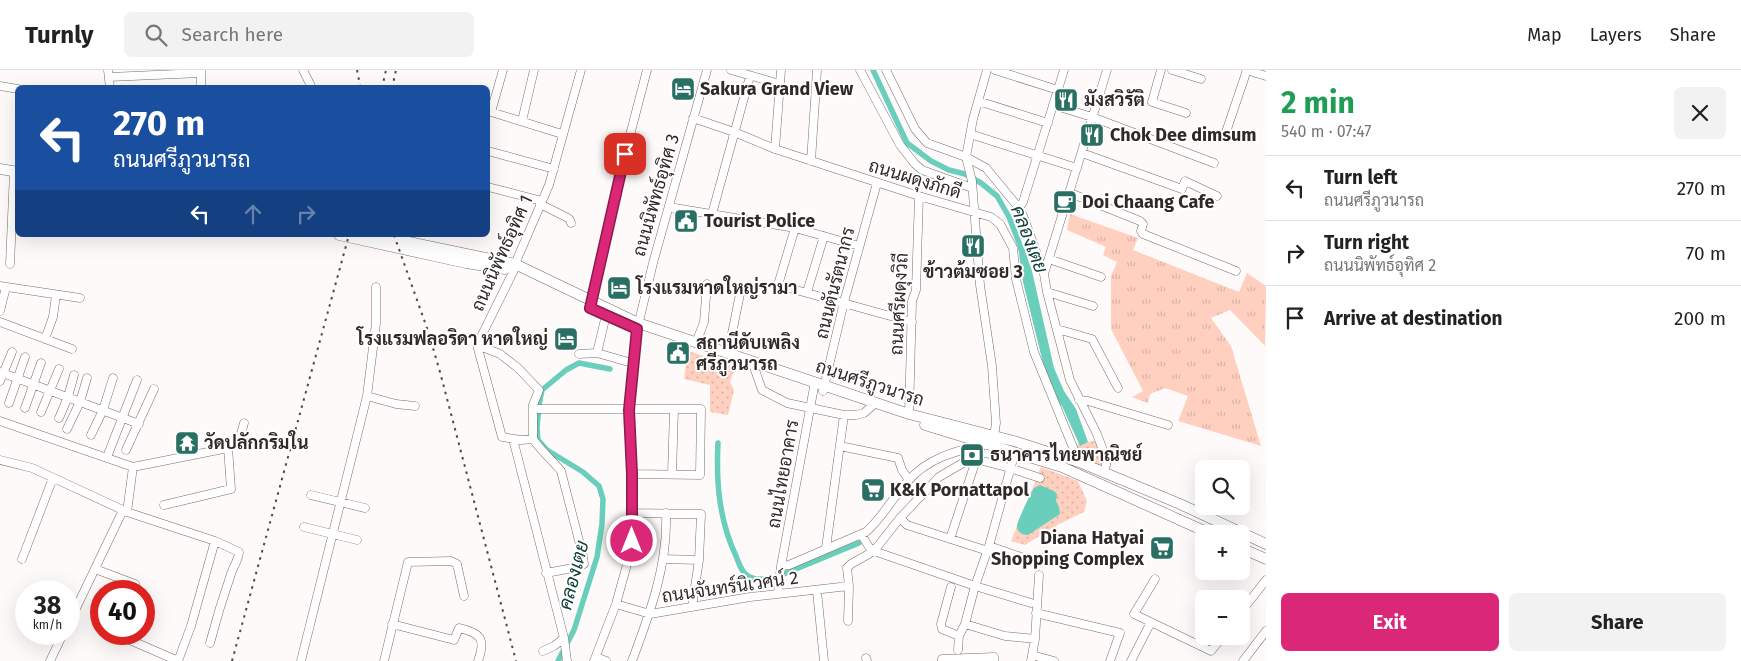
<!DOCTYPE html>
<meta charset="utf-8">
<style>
body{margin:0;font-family:"Fira Sans",Sarabun,sans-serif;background:#f2f2f2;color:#222;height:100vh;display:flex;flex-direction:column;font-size:19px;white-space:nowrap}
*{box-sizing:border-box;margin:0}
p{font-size:16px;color:#767676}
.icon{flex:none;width:28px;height:28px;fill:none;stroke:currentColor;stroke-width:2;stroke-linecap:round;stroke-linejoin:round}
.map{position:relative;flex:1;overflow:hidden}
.side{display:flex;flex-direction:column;background:#fff;width:475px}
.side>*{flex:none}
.hud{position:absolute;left:15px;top:15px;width:475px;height:152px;border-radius:8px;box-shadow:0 5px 20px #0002;background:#1a4fa0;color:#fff;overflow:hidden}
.buttons{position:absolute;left:1195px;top:390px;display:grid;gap:10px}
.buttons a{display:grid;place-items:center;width:55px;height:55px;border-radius:8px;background:#fff;box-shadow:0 5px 20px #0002;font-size:25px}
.speed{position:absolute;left:15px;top:510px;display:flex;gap:10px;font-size:25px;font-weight:700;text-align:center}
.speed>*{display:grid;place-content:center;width:65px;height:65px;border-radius:50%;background:#fff;box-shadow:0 5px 20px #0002;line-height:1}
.speed small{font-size:12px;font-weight:400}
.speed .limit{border:8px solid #d22;background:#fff;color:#111}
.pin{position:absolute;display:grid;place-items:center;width:42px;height:42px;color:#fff;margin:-21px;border-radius:10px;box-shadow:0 2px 8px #0006}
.me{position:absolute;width:55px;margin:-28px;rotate:0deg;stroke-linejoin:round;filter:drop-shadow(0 0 4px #0008)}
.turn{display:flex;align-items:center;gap:18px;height:105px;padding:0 15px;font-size:22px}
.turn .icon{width:65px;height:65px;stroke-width:2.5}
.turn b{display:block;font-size:35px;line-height:42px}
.lanes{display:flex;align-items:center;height:48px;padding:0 15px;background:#0003;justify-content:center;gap:25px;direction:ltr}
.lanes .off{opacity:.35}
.round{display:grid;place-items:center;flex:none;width:52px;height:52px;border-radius:8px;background:#f2f2f2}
.headline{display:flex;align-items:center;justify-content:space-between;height:85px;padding:0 15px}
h1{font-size:30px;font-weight:700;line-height:38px;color:#1e9e55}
.action{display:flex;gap:10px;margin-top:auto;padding:10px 15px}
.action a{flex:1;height:58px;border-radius:8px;background:#db2777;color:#fff;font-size:20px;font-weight:700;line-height:58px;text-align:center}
.action a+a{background:#f2f2f2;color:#222}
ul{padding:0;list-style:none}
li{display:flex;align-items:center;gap:15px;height:65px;padding:0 15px;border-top:1px solid #e0e0e0}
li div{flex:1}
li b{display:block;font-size:19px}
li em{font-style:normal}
header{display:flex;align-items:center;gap:30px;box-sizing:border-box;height:70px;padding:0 25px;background:#fff;border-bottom:1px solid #e0e0e0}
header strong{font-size:24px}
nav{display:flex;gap:28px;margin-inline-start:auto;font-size:18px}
.search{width:350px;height:45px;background:#f2f2f2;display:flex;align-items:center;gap:12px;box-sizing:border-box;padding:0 18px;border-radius:8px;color:#767676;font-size:19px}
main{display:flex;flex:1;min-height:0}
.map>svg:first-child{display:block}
.grass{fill:url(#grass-tufts)}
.park{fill:url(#park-dots)}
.water{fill:#69cfbc}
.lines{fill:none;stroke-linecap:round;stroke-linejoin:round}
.canal{stroke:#69cfbc;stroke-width:5.5}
.minor-casing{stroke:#7b6d68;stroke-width:9}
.major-casing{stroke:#7b6d68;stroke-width:11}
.minor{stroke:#fff;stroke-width:8}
.major{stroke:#fff;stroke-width:10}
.rail{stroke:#4f4947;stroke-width:2;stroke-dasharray:2.5 5;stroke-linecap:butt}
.route-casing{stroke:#8e194d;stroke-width:12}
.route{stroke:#db2777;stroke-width:9}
.labels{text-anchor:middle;stroke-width:4;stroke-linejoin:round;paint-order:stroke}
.poi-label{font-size:18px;font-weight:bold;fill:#2f2927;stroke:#fff;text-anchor:start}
.street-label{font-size:18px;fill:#2f2927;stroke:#fff}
.water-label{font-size:19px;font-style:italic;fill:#104038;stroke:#fff}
</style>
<header>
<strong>Turnly</strong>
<div class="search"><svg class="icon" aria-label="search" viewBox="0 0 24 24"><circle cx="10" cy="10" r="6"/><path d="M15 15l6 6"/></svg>Search here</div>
<nav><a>Map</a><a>Layers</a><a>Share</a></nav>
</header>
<main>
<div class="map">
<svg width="1266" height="591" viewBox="0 0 1266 591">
<defs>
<pattern id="grass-tufts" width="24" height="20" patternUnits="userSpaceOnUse" patternTransform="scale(1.25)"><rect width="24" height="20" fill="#ffd0c0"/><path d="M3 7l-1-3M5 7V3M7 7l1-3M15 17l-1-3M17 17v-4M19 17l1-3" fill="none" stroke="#dbb3a5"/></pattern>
<pattern id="park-dots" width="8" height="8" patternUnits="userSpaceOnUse" patternTransform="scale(1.25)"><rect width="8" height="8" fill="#ffd0c0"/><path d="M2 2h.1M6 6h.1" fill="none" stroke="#dbb3a5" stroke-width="1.8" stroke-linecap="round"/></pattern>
</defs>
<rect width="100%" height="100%" fill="#fdfaf9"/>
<path class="grass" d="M1070 144 1138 168 1133 180 1239 222 1247 203 1266 216 1265 276 1230 240 1211 248 1231 276 1261 376 1178 351 1188 326 1165 318 1150 324 1148 333 1132 327 1143 321 1111 259V206L1117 192 1103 185 1106 177 1067 160Z"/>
<path class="park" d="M688 281 735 296 730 312 734 320 728 345 710 342V315L684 309Z
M1097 370 1106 391 1103 400 1079 392 1075 375Z
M1041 397 1078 411 1087 431 1084 442 1061 453 1025 475 1011 471Z"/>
<path class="water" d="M1023 175 1032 201 1054 298 1064 321 1076 339 1088 372 1080 376 1062 336 1056 330 1047 309 1023 212 1018 177Z
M1040 415 1054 421 1057 424 1056 431 1059 437 1060 444 1028 465C1022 465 1017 462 1017 456 1018 449 1030 425 1034 418Z"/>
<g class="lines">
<path class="canal" d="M873 0 907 73 931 91 949 100 965 104 981 113 997 126 1009 147 1023 183
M718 373C716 412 719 450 736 486 739 493 741 502 748 506 755 511 766 509 774 508L859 473
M558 591 574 560 597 487 602 454 603 429 599 416 583 402 547 380 538 370 537 358 539 335 542 320 566 300 579 293 610 299"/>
<defs>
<path id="minor" d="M108 0 110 18
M303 0 312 18
M503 0 491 42 562 64
M731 0 780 14
M860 0 900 75 915 94 922 100 972 118
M886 0 915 59 927 73 966 87 986 98 1019 138 1024 148 1044 204 1047 222 1070 310 1097 364 1107 391 1104 402
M987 0 973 49 966 87 972 111 980 215 992 296 996 353 994 366
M995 0 1058 20
M1161 0 1152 32 1186 43
M1172 0 1201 9
M1246 0 1266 6
M109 7 201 3
M0 16 18 19
M201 18V0
M978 31 1048 53
M1053 35 1092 47 1214 93
M693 48 734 62 775 79 919 126 991 147 1000 154 1013 178 1016 209 1034 282 1079 392
M522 51 534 0
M970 64 1077 98
M1225 65 1247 0
M775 79 781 0
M488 81 554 99
M1082 83 1182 119 1185 111 1217 126
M811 91 817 0
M488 117 542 131
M1070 123 1140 151 1143 154 1141 161 1143 164 1236 201
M540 134 568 148 570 150 571 153
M669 137 795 158 859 176
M1019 138 1023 132 1064 0
M712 144 750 6
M795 158 778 215 912 252
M1049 189 1101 207
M10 194 14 102
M1044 204 1107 0
M0 216 80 228
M807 222 824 166
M1047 222 1093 236
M590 238 625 84 647 0
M0 241 6 217
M0 252 72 279
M1057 259 1092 269 1118 318
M45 269 53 247 56 225
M696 273 704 252 707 214
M477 275 500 284 518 298 539 320 533 335V369
M597 283 606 245
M728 283 741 219
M579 284 597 283 632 293
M754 297 762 320 787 333 844 345H856L864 343 872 336
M0 302 139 354
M0 311 12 282
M823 321 844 232 877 113
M367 326 396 334 415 336
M1079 330 1088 331 1168 355
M9 333 25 287
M25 338 41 293
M534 339H701L700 405 632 404
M41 342 59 299
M909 344 912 231 916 220 919 126
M59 348 68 327 74 305
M0 351 133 397 127 442
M67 359 80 332 87 308
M91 365 103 340 113 308
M513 369 564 568 567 591
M533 369 521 370 502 367 477 275 514 200 515 194 549 115 581 0
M533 369C541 381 552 390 561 401L583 486 584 494 573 498 546 503
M840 376 898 388 902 400 909 410
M126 380 154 319
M1015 382 989 476 975 516 1031 533
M107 387 137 310
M975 389 1010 398 1040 408
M0 390 32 398 127 442 215 471 239 482C239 489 233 497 231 504 223 527 216 550 210 573
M133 397 228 378 239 371 244 353
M672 404 674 340
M311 425 365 438
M164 435 231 419 228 378
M632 443 701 444 699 490 692 537
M900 448 907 455 988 481
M304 457 357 470
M861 464 869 477 874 481 975 516 965 554 1005 566 1035 569
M950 469 978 384
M989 476 1033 491
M826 478 844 345
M22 489 53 408
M664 489 699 490
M781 496 789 495 866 462C883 447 893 427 908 411 928 388 955 381 983 375
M95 499 135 514
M1155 509 1134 544 1211 581 1223 566
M951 517 941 554 942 559 959 566
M817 521 824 591
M778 524 781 496 814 317
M616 534 650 544 750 527 849 516
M1241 542 1266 510
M1036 543 1120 563 1110 591
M848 551 849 516 847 498 851 494 874 481 900 448 939 407 968 390 983 375
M69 553 123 440
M392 554 454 570 459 558C481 563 486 569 478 591
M116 564 178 591
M958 580 959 566 965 554
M543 581 554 576 564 568
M1032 585 1054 591
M596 587 606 591
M866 588 867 591
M50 591 63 564
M178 591 191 556 215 471
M301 591 367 326 376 253V217
M384 591 408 492 451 491 457 494 464 526
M594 591 616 534 631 480 633 428 629 340 637 260 653 193 707 0
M632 591C650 543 668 495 666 443
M942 591V589L994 587V591
M1031 591 1035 569 1039 505
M1131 591 1151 552
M1243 591 1266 561"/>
<path id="major" d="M0 99 18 102
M339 165 466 193 505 199
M375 165 515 194 638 253 909 344 1017 372 1079 392 1180 434 1266 474
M925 355 1062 397 1211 464
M1241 478 1266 489"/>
</defs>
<use href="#minor" class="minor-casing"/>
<use href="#major" class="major-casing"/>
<use href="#minor" class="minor"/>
<use href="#major" class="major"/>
<path class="rail" d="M357 0 360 15
M382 18 386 0
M392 18 396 0
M394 165 428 261 440 302 516 591
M232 591 349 165"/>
</g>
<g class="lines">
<defs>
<path id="route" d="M625 84 590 238 637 259 629 340 632 404V471"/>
</defs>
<use href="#route" class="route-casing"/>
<use href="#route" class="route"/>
</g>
<defs>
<symbol id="hotel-square" viewBox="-11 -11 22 22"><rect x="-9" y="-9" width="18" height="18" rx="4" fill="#2a6f63" stroke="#fff"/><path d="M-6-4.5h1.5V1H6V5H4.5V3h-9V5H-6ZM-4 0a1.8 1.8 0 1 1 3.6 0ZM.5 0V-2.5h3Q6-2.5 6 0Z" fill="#fff"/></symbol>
<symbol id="restaurant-square" viewBox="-11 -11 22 22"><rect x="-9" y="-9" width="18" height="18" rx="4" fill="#2a6f63" stroke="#fff"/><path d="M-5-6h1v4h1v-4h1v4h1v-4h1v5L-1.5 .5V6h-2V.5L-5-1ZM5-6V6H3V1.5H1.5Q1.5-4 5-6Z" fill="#fff"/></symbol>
<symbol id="cafe-square" viewBox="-11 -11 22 22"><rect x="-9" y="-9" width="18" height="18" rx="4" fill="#2a6f63" stroke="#fff"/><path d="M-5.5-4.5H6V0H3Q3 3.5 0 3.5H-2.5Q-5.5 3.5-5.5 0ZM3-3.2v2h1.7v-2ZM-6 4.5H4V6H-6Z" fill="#fff"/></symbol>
<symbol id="civic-square" viewBox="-11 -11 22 22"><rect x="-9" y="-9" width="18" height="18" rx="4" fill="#2a6f63" stroke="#fff"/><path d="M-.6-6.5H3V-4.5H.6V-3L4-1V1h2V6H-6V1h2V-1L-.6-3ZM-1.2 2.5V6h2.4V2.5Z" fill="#fff"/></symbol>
<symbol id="temple-square" viewBox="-11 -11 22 22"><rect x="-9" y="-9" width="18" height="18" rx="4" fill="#2a6f63" stroke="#fff"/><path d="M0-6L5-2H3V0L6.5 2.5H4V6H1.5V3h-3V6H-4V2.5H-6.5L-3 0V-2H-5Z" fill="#fff"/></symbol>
<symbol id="bank-square" viewBox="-11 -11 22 22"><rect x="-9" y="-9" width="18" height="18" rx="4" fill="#2a6f63" stroke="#fff"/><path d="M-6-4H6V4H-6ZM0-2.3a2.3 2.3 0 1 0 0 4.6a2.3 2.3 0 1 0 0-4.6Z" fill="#fff"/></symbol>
<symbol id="supermarket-square" viewBox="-11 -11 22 22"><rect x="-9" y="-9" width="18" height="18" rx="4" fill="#2a6f63" stroke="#fff"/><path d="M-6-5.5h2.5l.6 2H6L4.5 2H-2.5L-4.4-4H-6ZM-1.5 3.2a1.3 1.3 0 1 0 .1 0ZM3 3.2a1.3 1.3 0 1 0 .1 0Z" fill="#fff"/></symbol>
</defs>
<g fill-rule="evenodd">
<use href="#hotel-square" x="669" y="5" width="28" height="28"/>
<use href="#restaurant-square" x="1052" y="16" width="28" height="28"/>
<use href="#restaurant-square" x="1078" y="51" width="28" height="28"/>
<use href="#cafe-square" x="1051" y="118" width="28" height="28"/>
<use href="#civic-square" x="672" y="137" width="28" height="28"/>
<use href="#restaurant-square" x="959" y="162" width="28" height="28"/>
<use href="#hotel-square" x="605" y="204" width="28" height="28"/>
<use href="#hotel-square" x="552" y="255" width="28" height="28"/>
<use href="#civic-square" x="664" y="269" width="28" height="28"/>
<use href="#temple-square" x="173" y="359" width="28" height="28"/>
<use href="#bank-square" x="958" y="371" width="28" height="28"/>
<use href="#supermarket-square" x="859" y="406" width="28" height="28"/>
<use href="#supermarket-square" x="1148" y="464" width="28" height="28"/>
</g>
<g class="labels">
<g class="poi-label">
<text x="700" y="25">Sakura Grand View</text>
<text x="1084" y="36">มังสวิรัติ</text>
<text x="1110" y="71">Chok Dee dimsum</text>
<text x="1082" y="138">Doi Chaang Cafe</text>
<text x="704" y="157">Tourist Police</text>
<text x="973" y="208" text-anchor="middle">ข้าวต้มซอย 3</text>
<text x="636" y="224">โรงแรมหาดใหญ่รามา</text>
<text x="548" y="275" text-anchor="end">โรงแรมฟลอริดา หาดใหญ่</text>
<text x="696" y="279">สถานีดับเพลิง<tspan x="696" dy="21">ศรีภูวนารถ</tspan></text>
<text x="204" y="379">วัดปลักกริมใน</text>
<text x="990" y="391">ธนาคารไทยพาณิชย์</text>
<text x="890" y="426">K&amp;K Pornattapol</text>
<text x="1144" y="474" text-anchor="end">Diana Hatyai<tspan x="1144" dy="21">Shopping Complex</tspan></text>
</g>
<g class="street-label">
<text transform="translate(915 109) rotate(17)" y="6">ถนนผดุงภักดี</text>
<text transform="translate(656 125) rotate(-74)" y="6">ถนนนิพัทธ์อุทิศ 3</text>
<text transform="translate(502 183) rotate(-66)" y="6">ถนนนิพัทธ์อุทิศ 1</text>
<text transform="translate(835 213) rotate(-76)" y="6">ถนนตันรัตนากร</text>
<text transform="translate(899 234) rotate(-87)" y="6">ถนนศรีผดุงวิถี</text>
<text transform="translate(870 313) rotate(18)" y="6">ถนนศรีภูวนารถ</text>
<text transform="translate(783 404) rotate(-80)" y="6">ถนนไทยอาคาร</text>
<text transform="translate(730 517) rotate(-8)" y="6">ถนนจันทร์นิเวศน์ 2</text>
</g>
<g class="water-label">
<text transform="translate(1030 169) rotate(69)" y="7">คลองเตย</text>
<text transform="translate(573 505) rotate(-75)" y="7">คลองเตย</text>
</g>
</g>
</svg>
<div class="buttons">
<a><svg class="icon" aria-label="search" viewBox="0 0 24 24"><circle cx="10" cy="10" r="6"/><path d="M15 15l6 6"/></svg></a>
<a>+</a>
<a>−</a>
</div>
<div class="speed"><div>38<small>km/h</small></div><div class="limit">40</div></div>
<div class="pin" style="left:625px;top:84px;background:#d93025"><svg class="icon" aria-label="arrive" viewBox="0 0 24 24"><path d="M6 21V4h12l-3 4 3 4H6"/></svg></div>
<svg class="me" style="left:632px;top:471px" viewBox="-20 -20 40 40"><circle r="17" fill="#db2777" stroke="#fff" stroke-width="3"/><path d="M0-11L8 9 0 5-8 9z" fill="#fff"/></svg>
<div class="hud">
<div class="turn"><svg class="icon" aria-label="left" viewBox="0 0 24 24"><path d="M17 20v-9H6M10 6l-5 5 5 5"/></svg><div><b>270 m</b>ถนนศรีภูวนารถ</div></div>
<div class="lanes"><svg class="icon" aria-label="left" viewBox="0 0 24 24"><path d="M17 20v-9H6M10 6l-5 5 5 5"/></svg><svg class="icon off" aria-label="ahead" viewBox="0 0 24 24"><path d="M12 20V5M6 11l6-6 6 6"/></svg><svg class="icon off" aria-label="right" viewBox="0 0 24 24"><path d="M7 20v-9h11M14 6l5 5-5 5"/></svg></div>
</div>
</div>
<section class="side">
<div class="headline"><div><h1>2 min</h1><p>540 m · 07:47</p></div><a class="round"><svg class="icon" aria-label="close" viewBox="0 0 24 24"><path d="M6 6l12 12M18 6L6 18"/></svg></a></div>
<ul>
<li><svg class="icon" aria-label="left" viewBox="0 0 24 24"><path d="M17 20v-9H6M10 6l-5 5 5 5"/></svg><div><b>Turn left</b><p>ถนนศรีภูวนารถ</p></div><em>270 m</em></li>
<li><svg class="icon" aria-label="right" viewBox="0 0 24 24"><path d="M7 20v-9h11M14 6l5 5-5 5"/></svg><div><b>Turn right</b><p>ถนนนิพัทธ์อุทิศ 2</p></div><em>70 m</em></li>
<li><svg class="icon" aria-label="arrive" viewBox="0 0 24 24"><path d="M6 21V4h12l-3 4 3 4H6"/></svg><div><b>Arrive at destination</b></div><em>200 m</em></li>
</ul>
<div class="action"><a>Exit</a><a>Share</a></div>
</section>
</main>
